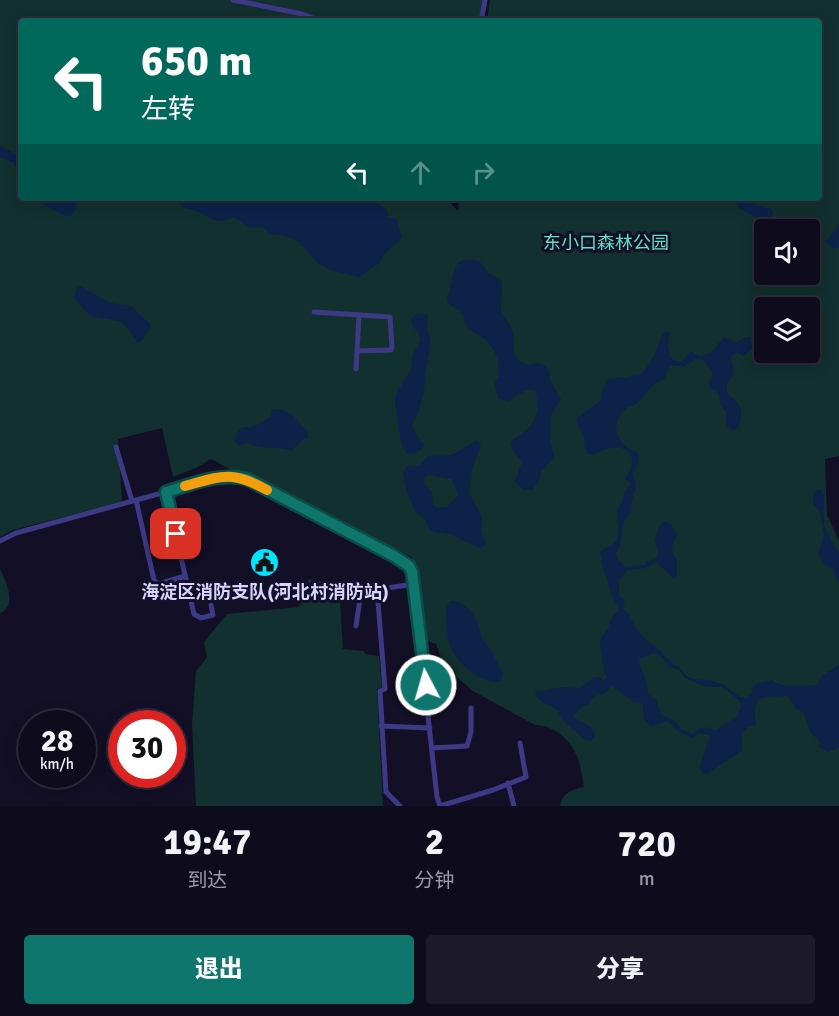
<!DOCTYPE html>
<html lang="zh">
<meta charset="utf-8">
<style>
body{margin:0;font-family:Signika,"Noto Sans SC",sans-serif;background:#1c1929;color:#f1f3f6;height:100vh;display:flex;flex-direction:column;font-size:22px;white-space:nowrap}
*{box-sizing:border-box;margin:0}
p{font-size:20px;color:#9b9ba3}
.icon{flex:none;width:33px;height:33px;fill:none;stroke:currentColor;stroke-width:2;stroke-linecap:round;stroke-linejoin:round}
.map{position:relative;height:806px;overflow:hidden}
.drawer{display:flex;flex-direction:column;background:#0e0b1c;flex:1}
.drawer>*{flex:none}
.banner{position:absolute;left:18px;top:18px;width:804px;height:183px;border-radius:6px;box-shadow:0 3px 15px #0003,0 0 0 2px #2e2b3b;background:#00695c;color:#fff;overflow:hidden}
.tools{position:absolute;left:754px;top:219px;display:grid;gap:12px}
.tools a{display:grid;place-items:center;width:66px;height:66px;border-radius:6px;background:#0e0b1c;box-shadow:0 3px 15px #0003,0 0 0 2px #2e2b3b;font-size:30px}
.speed{position:absolute;left:18px;top:710px;display:flex;gap:12px;font-size:30px;font-weight:700;text-align:center}
.speed>*{display:grid;place-content:center;width:78px;height:78px;border-radius:50%;background:#0e0b1c;box-shadow:0 3px 15px #0003,0 0 0 2px #2e2b3b;line-height:1}
.speed small{font-size:15px;font-weight:400}
.speed .limit{border:9px solid #d22;background:#fff;color:#111}
.pin{position:absolute;display:grid;place-items:center;width:51px;height:51px;color:#fff;margin:-26px;border-radius:12px;box-shadow:0 3px 9px #0006}
.me{position:absolute;width:66px;margin:-33px;rotate:354deg;stroke-linejoin:round;filter:drop-shadow(0 0 4px #0008)}
.turn{display:flex;align-items:center;gap:21px;height:126px;padding:0 24px;font-size:27px}
.turn .icon{width:78px;height:78px;stroke-width:2.5}
.turn b{display:block;font-size:42px;line-height:51px}
.lanes{display:flex;align-items:center;height:57px;padding:0 24px;background:#0003;justify-content:center;gap:30px;direction:ltr}
.lanes .off{opacity:.35}
.eta{display:flex;justify-content:space-evenly;align-items:center;height:102px;text-align:center}
.eta b{font-size:36px;font-weight:800;line-height:42px}
.action{display:flex;gap:12px;margin-top:auto;padding:12px 24px}
.action a{flex:1;height:69px;border-radius:6px;background:#0f766e;color:#fff;font-size:24px;font-weight:800;line-height:69px;text-align:center}
.action a+a{background:#1c1929;color:#f1f3f6}
.map>svg:first-child{display:block}
.green{fill:#12302f;fill-rule:evenodd}
.water{fill:#0c2248;fill-rule:evenodd}
.lines{fill:none;stroke-linecap:round;stroke-linejoin:round}
.minor{stroke:#3d3a85;stroke-width:5}
.route-casing{stroke:#0a4d48;stroke-width:15}
.route{stroke:#0f766e;stroke-width:10}
.slow{stroke:#f59e0b;stroke-width:10}
.labels{text-anchor:middle;stroke-width:6;stroke-linejoin:round;paint-order:stroke}
.park-label{font-size:18px;fill:#5fe0c0;stroke:#130f26}
.poi-label{font-size:18px;font-weight:bold;fill:#d9d4ff;stroke:#130f26}
</style>
<div class="map">
<svg width="839" height="806" viewBox="0 0 839 806">
<rect width="100%" height="100%" fill="#130f26"/>
<path class="green" d="M0 0H487L484 21H21V198H446L458 211 459 198H819V21H487L490 0H839V456L825 459 827 515 839 541V806H560C563 792 571 790 584 787 582 777 581 763 576 754 569 738 552 725 535 725L473 691 444 666 436 644 422 639 416 572 411 557 261 479 235 472 211 459 196 468 173 477 162 428 118 439 122 502 13 530 0 537ZM765 230H810V274H765ZM765 308H810V352H765Z
M0 569C6 582 18 606 0 613Z
M309 579 339 586 343 649 364 651 365 654 379 656 382 687 377 689 383 806H196L192 724 196 671 207 657 204 642 227 614 299 607Z"/>
<path class="water" d="M0 146 21 157V177L14 163 0 157Z
M32 198H73L77 208 70 217C56 214 46 204 32 198Z
M176 198H376L377 203 387 210 389 218 396 219 402 238 383 255 380 263 359 277 330 270 318 263 299 242 285 236 270 234 262 227C245 230 247 224 234 217 218 225 213 220 201 213 190 208 182 210 176 198Z
M733 198H744L747 203 772 209 773 214 769 219 755 217 739 208V204Z
M839 223V248H833L824 241 829 239Z
M462 260H476L481 263 488 273 501 280C504 291 500 299 501 309 502 317 510 322 512 330 517 344 507 360 529 365L536 363 546 365 549 371 550 380 561 399 551 415 550 439 554 457 541 472 540 479 532 490H523L515 482 522 462C519 457 512 453 511 446 509 433 547 433 535 390H526L509 401 499 399 495 388V382L499 376 498 361 494 350 486 340 468 329 463 315 448 303 447 298C453 286 451 268 462 260Z
M80 286 110 303 131 306 150 324 151 328 145 334 144 338 138 343 125 325 119 321 93 317 86 312 75 298 76 289Z
M421 314 428 315 427 330 430 338 429 353 425 373V387L419 411 412 425 417 436 424 445 420 451 412 454 406 453 401 442 395 402 396 394 411 370 413 354 420 340 419 333 413 327 411 319 415 315Z
M667 332 670 333 668 345 670 357C682 367 683 358 691 351L699 356 711 353 724 337 737 343 743 338 750 337 753 348 744 356 737 352 731 357 734 373C731 378 726 384 727 391 728 397 733 397 736 401 743 408 742 420 738 428L732 430 726 426V411L720 405 719 395 710 388 709 382 713 373 702 359H695L684 367 676 365 670 366 664 379C648 385 649 394 637 403 635 405 630 406 628 407 615 416 612 433 623 444 627 449 634 450 639 454V462L633 474 636 485 631 504 632 511 623 523 620 548 616 553 617 558 626 567 644 565 648 561 656 559 658 550 655 541 659 526 664 522 670 523 677 534 672 548 673 554 677 560V574L674 579 656 562 645 568 628 570 619 580V595L625 601 622 609 628 613 636 628 650 644 655 646 674 665 679 667 687 677 695 679 710 680 724 685 740 697H746L752 693V688L755 684 772 680C783 689 804 686 818 685L821 676 839 665V747L828 752 819 747 820 742 811 733 803 712 796 709 788 696C762 698 751 693 756 724 741 728 741 737 742 750 732 759 719 764 709 774H704L700 768C702 759 706 746 710 739L709 735 700 733 693 738 679 732 668 721 650 726 644 719 643 705 640 702H633C626 694 618 693 612 685L605 693 593 697 588 706H583L573 716C580 725 594 722 595 737L590 741 585 740C578 732 566 725 563 720 561 717 560 714 558 711 550 703 540 705 535 693L536 690 541 691 561 687 579 688 595 677H600L603 681 607 678 604 671 600 643 601 638 608 629 611 618 618 611V606L610 592 607 576 604 573 600 553C604 546 610 548 615 542 622 532 616 519 617 509L623 500 624 493 631 484 625 478C646 450 616 439 595 455 591 455 589 455 586 451 583 446 586 442 584 437 582 429 576 427 577 418L601 400 602 391 608 379 640 375C652 363 658 349 662 333ZM654 653 662 657 669 667 679 670 685 678 706 687H722L739 700 741 707 737 716 716 730 704 727 692 734 681 729 675 721 661 715 657 701 648 694 646 680 639 662 640 659Z
M276 409C298 413 294 420 308 431V438L303 439 291 451C278 445 262 451 249 443L239 445 234 441C242 420 243 431 257 425 262 423 265 419 271 417L272 410Z
M477 440 481 445 472 469 469 493 480 513 482 519 481 532 486 544 482 548C470 546 457 535 444 533 438 532 436 534 429 530L426 520 416 512 407 493 403 474 406 467C422 462 413 472 428 456L452 455ZM429 475 452 479 458 495 447 507 437 508 433 503 432 491 425 485 423 480 425 476Z
M817 490H821L824 495V525L832 543 839 552V583L832 568 825 565 818 554 824 535 820 512 813 503 814 492Z
M451 601C472 603 478 622 483 640 492 648 496 663 503 673L502 679 498 682C479 683 457 663 450 646 446 635 447 620 446 608Z"/>
<g class="lines">
<path class="minor" d="M233 0 302 14 321 21
M481 21 485 0
M314 312 390 317 392 347 391 350 357 351
M356 369 359 316
M116 447 132 501
M166 492 194 614 201 618 213 615 211 605
M136 500 154 580 158 584 185 576
M0 541 16 533 213 479 235 476 247 479 394 557 409 566 412 572 437 797 440 806
M377 589 385 689 380 691 386 792 400 806
M356 626 361 592 414 584
M381 726 430 728
M432 748 467 746 471 732V708
M508 783 514 806
M440 806 493 790 526 777 520 743"/>
</g>
<g class="lines">
<defs>
<path id="route" d="M176 534 166 492C192 484 220 472 247 479L394 556 409 566 412 572 426 685"/>
</defs>
<use href="#route" class="route-casing"/>
<use href="#route" class="route"/>
<path class="slow" d="M185 486C222 476 231 470 267 490"/>
</g>
<defs>
<symbol id="civic-disc" viewBox="-11 -11 22 22"><circle r="9.5" fill="#00e5ff" stroke="#130f26"/><path d="M-.6-6.5H3V-4.5H.6V-3L4-1V1h2V6H-6V1h2V-1L-.6-3ZM-1.2 2.5V6h2.4V2.5Z" fill="#111"/></symbol>
</defs>
<g fill-rule="evenodd">
<use href="#civic-disc" x="248" y="546" width="33" height="33"/>
</g>
<g class="labels">
<g class="park-label">
<text x="606" y="249">东小口森林公园</text>
</g>
<g class="poi-label">
<text x="265" y="598">海淀区消防支队(河北村消防站)</text>
</g>
</g>
</svg>
<div class="tools">
<a><svg class="icon" aria-label="sound" viewBox="0 0 24 24"><path d="M4 9h4l5-4v14l-5-4H4zM17 9q2 3 0 6"/></svg></a>
<a><svg class="icon" aria-label="layers" viewBox="0 0 24 24"><path d="M12 4l9 5-9 5-9-5zM3 14l9 5 9-5"/></svg></a>
</div>
<div class="speed"><div>28<small>km/h</small></div><div class="limit">30</div></div>
<div class="pin" style="left:176px;top:534px;background:#d93025"><svg class="icon" aria-label="arrive" viewBox="0 0 24 24"><path d="M6 21V4h12l-3 4 3 4H6"/></svg></div>
<svg class="me" style="left:426px;top:685px" viewBox="-20 -20 40 40"><circle r="17" fill="#0f766e" stroke="#fff" stroke-width="3"/><path d="M0-11L8 9 0 5-8 9z" fill="#fff"/></svg>
<div class="banner">
<div class="turn"><svg class="icon" aria-label="left" viewBox="0 0 24 24"><path d="M17 20v-9H6M10 6l-5 5 5 5"/></svg><div><b>650 m</b>左转</div></div>
<div class="lanes"><svg class="icon" aria-label="left" viewBox="0 0 24 24"><path d="M17 20v-9H6M10 6l-5 5 5 5"/></svg><svg class="icon off" aria-label="ahead" viewBox="0 0 24 24"><path d="M12 20V5M6 11l6-6 6 6"/></svg><svg class="icon off" aria-label="right" viewBox="0 0 24 24"><path d="M7 20v-9h11M14 6l5 5-5 5"/></svg></div>
</div>
</div>
<section class="drawer">
<div class="eta">
<div><b>19:47</b><p>到达</p></div>
<div><b>2</b><p>分钟</p></div>
<div><b>720</b><p>m</p></div>
</div>
<div class="action"><a>退出</a><a>分享</a></div>
</section>
